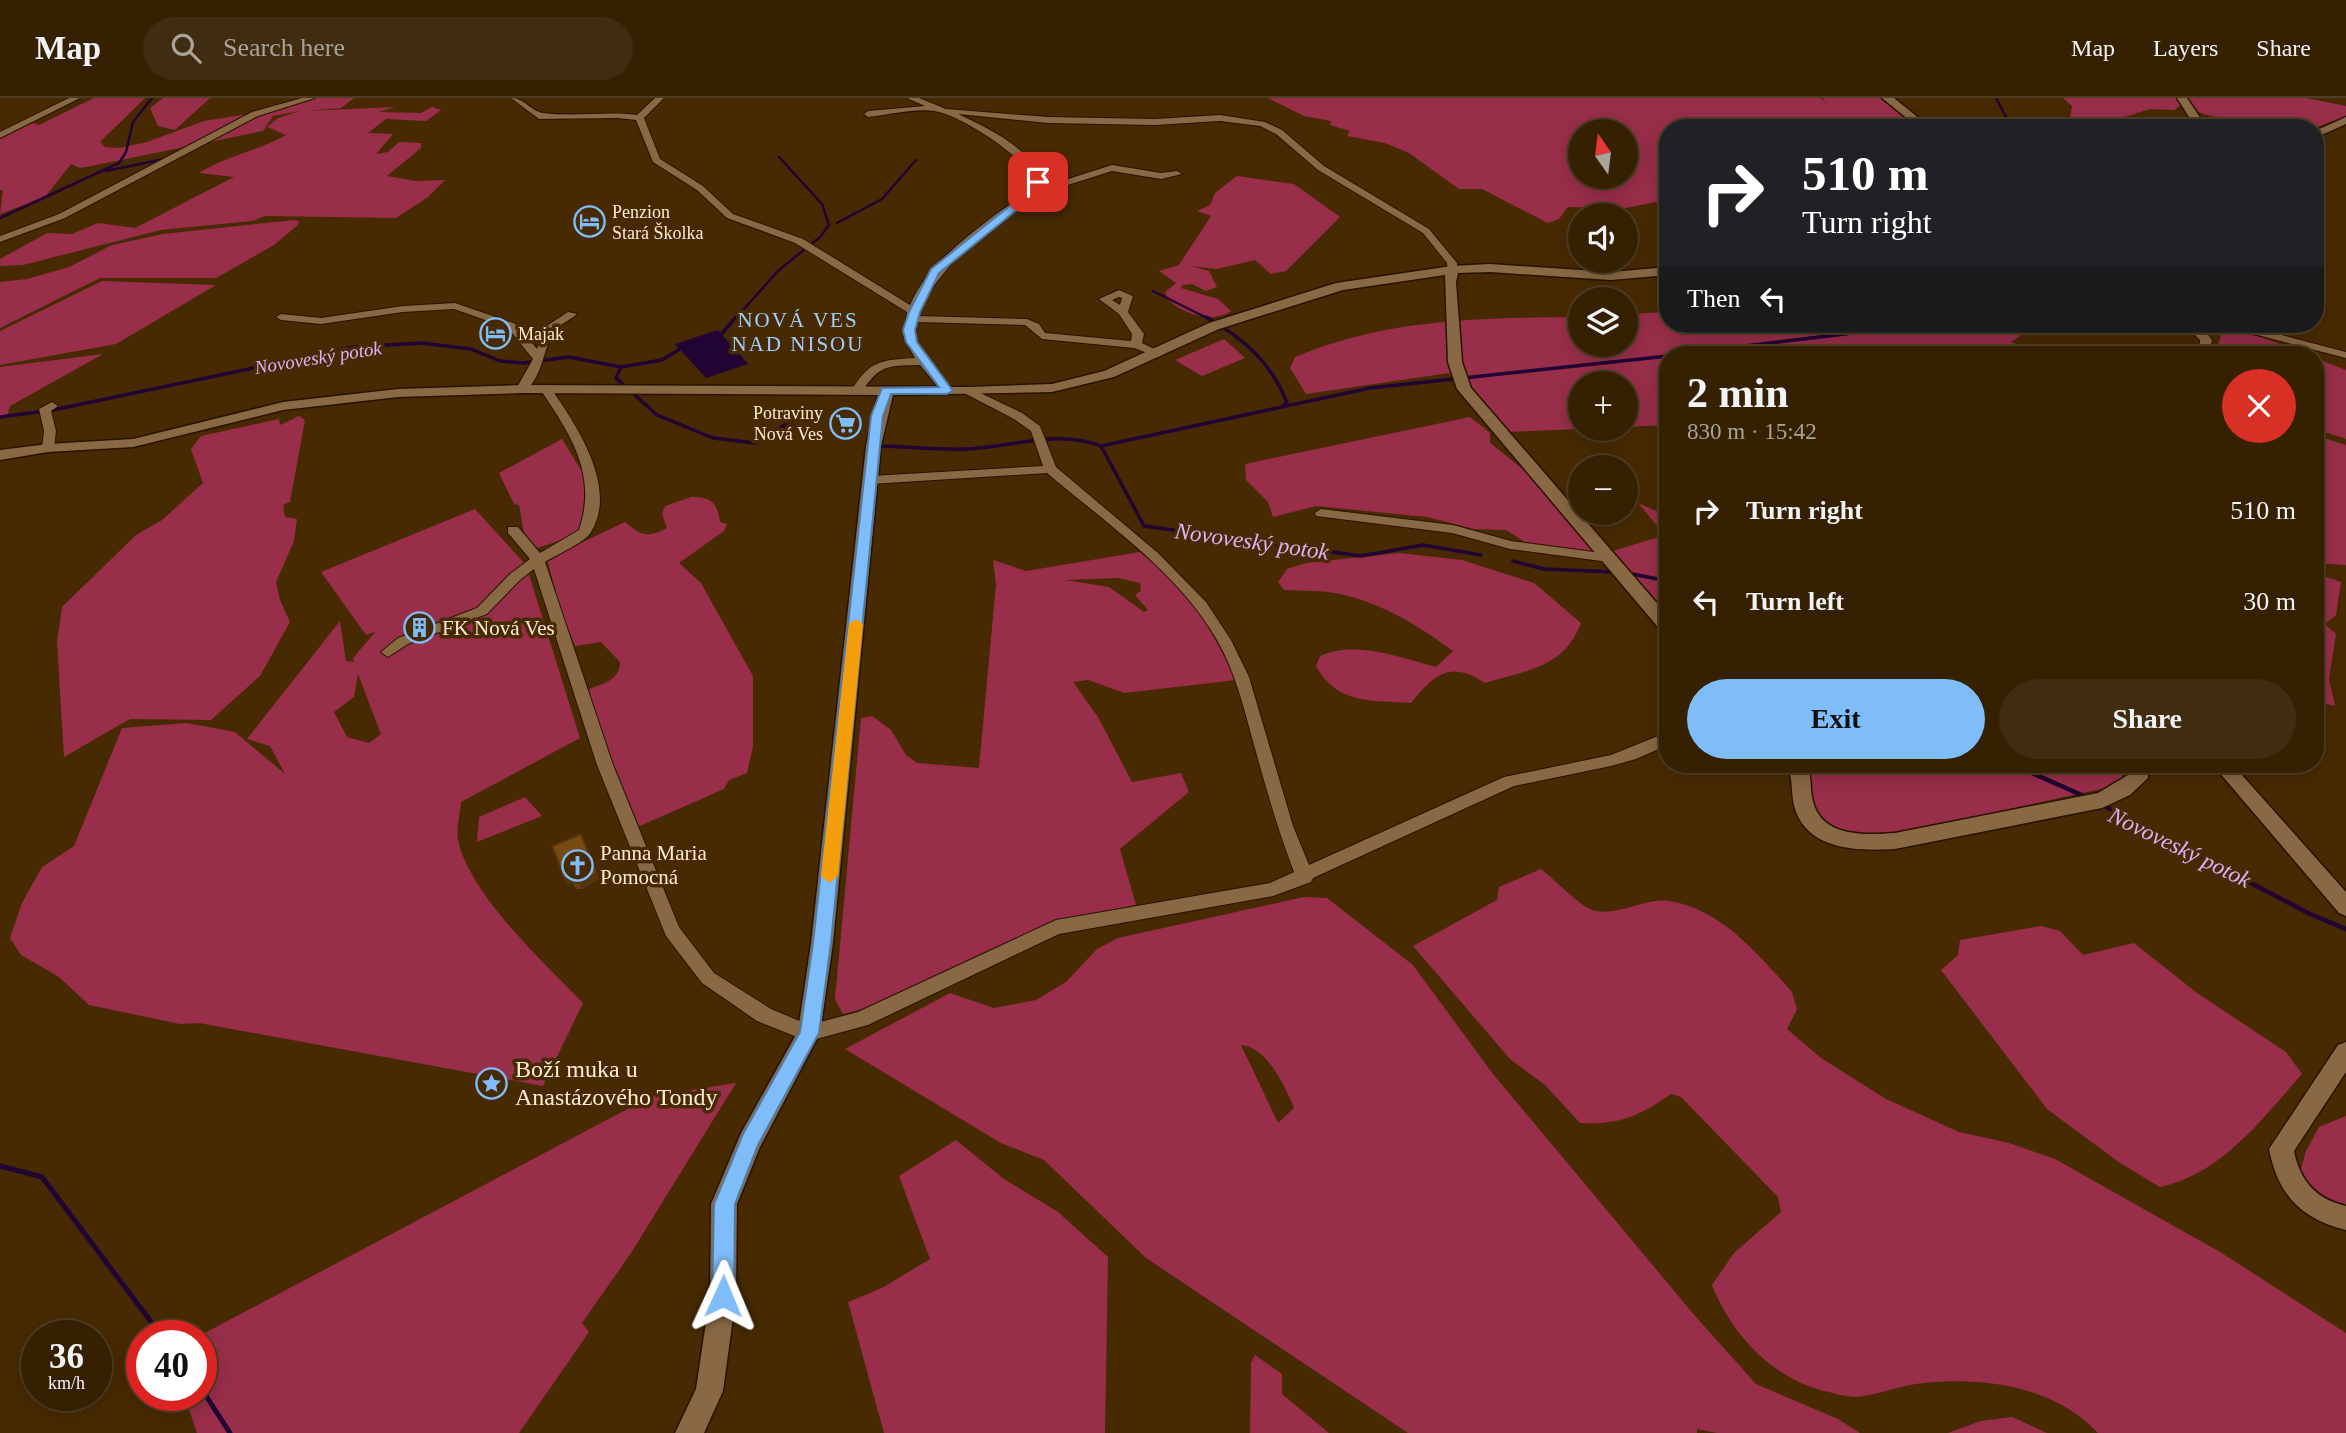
<!DOCTYPE html>
<meta charset="utf-8">
<style>
body{margin:0;font-family:Georgia,serif;background:#402d11;color:#f1f3f6;height:100vh;display:flex;flex-direction:column;font-size:26px;white-space:nowrap}
*{box-sizing:border-box;margin:0}
p{font-size:23px;color:#aaa399}
.icon{flex:none;width:38px;height:38px;fill:none;stroke:currentColor;stroke-width:2;stroke-linecap:round;stroke-linejoin:round}
.map{position:relative;flex:1;overflow:hidden}
.drawer{position:absolute;left:1659px;top:248px;width:665px;height:427px;display:flex;flex-direction:column;background:#352002;border-radius:28px;box-shadow:0 4px 18px #0003,0 0 0 2px #4f3e24}
.drawer>*{flex:none}
.guide{position:absolute;left:1659px;top:21px;width:665px;height:214px;border-radius:28px;box-shadow:0 4px 18px #0003,0 0 0 2px #4f3e24;background:#202124;color:#fff;overflow:hidden}
.needle{width:46px;rotate:346deg}
.fabs{position:absolute;left:1568px;top:21px;display:grid;gap:14px}
.fabs a{display:grid;place-items:center;width:70px;height:70px;border-radius:50%;background:#352002;box-shadow:0 4px 18px #0003,0 0 0 2px #4f3e24;font-size:35px}
.speed{position:absolute;left:21px;top:1222px;display:flex;gap:14px;font-size:35px;font-weight:700;text-align:center}
.speed>*{display:grid;place-content:center;width:91px;height:91px;border-radius:50%;background:#352002;box-shadow:0 4px 18px #0003,0 0 0 2px #4f3e24;line-height:1}
.speed small{font-size:18px;font-weight:400}
.speed .limit{border:10px solid #d22;background:#fff;color:#111}
.pin{position:absolute;display:grid;place-items:center;width:60px;height:60px;color:#fff;margin:-30px;border-radius:14px;box-shadow:0 4px 10px #0006}
.me{position:absolute;width:77px;margin:-38px;rotate:1deg;stroke-linejoin:round;filter:drop-shadow(0 0 5px #0008)}
.turn{display:flex;align-items:center;gap:24px;height:147px;padding:0 28px;font-size:32px}
.turn .icon{width:91px;height:91px;stroke-width:2.5}
.turn b{display:block;font-size:49px;line-height:60px}
.then{display:flex;align-items:center;height:66px;padding:0 28px;background:#0003;gap:14px;font-size:26px}
.round{display:grid;place-items:center;flex:none;width:74px;height:74px;border-radius:37px;background:#402d11}
.head{display:flex;align-items:center;justify-content:space-between;height:119px;padding:0 28px}
h1{font-size:42px;font-weight:700;line-height:52px}
.primary-button{display:flex;gap:14px;margin-top:auto;padding:14px 28px}
.primary-button a{flex:1;height:80px;border-radius:42px;background:#7fbdfa;color:#111;font-size:28px;font-weight:700;line-height:80px;text-align:center}
.primary-button a+a{background:#402d11;color:#f1f3f6}
ul{padding:0;list-style:none}
li{display:flex;align-items:center;gap:21px;height:91px;padding:0 28px}
li div{flex:1}
li b{display:block;font-size:26px}
li em{font-style:normal}
header{display:flex;align-items:center;gap:42px;box-sizing:border-box;height:98px;padding:0 35px;background:#352002;border-bottom:2px solid #4f3e24}
header strong{font-size:33px}
nav{display:flex;gap:38px;margin-inline-start:auto;font-size:24px}
.search{width:490px;height:63px;background:#402d11;display:flex;align-items:center;gap:18px;box-sizing:border-box;padding:0 24px;border-radius:38px;color:#aaa399;font-size:26px}
.map>svg:first-child{display:block}
.green{fill:#982e4a;fill-rule:evenodd}
.water{fill:#210334}
.lines{fill:none;stroke-linecap:round;stroke-linejoin:round}
.stream-far3{stroke:#210334;stroke-width:2.5}
.stream-far2{stroke:#210334;stroke-width:3.5}
.stream-far1{stroke:#210334;stroke-width:4.5}
.stream{stroke:#210334;stroke-width:5}
.minor-casing{stroke:#281300;stroke-width:2}
.tertiary-casing{stroke:#281300;stroke-width:3}
.minor{fill:#896844;fill-rule:evenodd}
.tertiary{fill:#896844;fill-rule:evenodd}
.wall{fill:#66400e}
.shaded-wall{fill:#53340b}
.building{fill:#774b10;stroke:#53340b;stroke-width:2}
.route{fill:#7fbdfa;stroke:#537ba2;stroke-width:2}
.slow{fill:#f59e0b}
.labels{text-anchor:middle;stroke-width:7;stroke-linejoin:round;paint-order:stroke}
.far-poi-label{font-size:18px;fill:#fdead6;stroke:#472a02;text-anchor:start}
.far-water-label{font-size:19px;font-style:italic;fill:#dab2fc;stroke:#472a02}
.far-quarter-label{font-size:21px;letter-spacing:2px;fill:#a1cefc;stroke:#472a02}
.poi-label{font-size:21px;fill:#fdead6;stroke:#472a02;text-anchor:start}
.water-label{font-size:23px;font-style:italic;fill:#dab2fc;stroke:#472a02}
.near-poi-label{font-size:24px;fill:#fdead6;stroke:#472a02;text-anchor:start}
</style>
<header>
<strong>Map</strong>
<div class="search"><svg class="icon" aria-label="search" viewBox="0 0 24 24"><circle cx="10" cy="10" r="6"/><path d="M15 15l6 6"/></svg>Search here</div>
<nav><a>Map</a><a>Layers</a><a>Share</a></nav>
</header>
<div class="map">
<svg width="2346" height="1335" viewBox="0 0 2346 1335">
<rect width="100%" height="100%" fill="#472a02"/>
<path class="green" d="M94 0H145L100 44 105 49 119 50 147 44 204 23 260 14 316 0H354L341 10 305 13 395 9 379 14 421 15 432 9 441 12 426 23 386 21 368 35 393 36 376 56 388 54 399 44 421 45V50L387 78 416 83 445 82 428 99 396 120 265 118 252 123 161 132 23 167 0 168V161L47 135 72 136 98 125 135 130 234 79 199 75C226 58 258 53 286 37L267 29 278 20 300 13 273 18 263 33 101 66 80 70 71 66 45 99 0 116 3 92H0V40L33 25 39 27Z
M163 0H210L175 32 158 28 150 10Z
M1268 0H1820L1829 7 1822 0H1883L1924 30H1668V90L1662 91 1661 103 1626 110 1568 109 1559 121 1548 125 1482 91H1459L1409 55 1385 45 1347 38 1350 33 1330 27 1331 23 1304 18ZM1580 33H1626V79H1580Z
M2063 0H2176L2181 7 2174 12 2150 11 2097 28 2070 19 2072 8Z
M2188 0H2306L2346 8V18L2315 30H2266L2203 16 2197 13Z
M1237 78 1294 86 1340 119 1286 173 1271 176 1255 162 1217 171 1191 168 1209 173 1217 189 1206 193 1192 186 1183 187 1181 190 1218 201 1231 213C1213 226 1184 216 1168 202L1165 194 1176 185 1159 173 1179 167 1211 118 1197 113 1210 107 1215 95Z
M294 122 299 123 298 127 274 147 216 180H100L0 230V184L27 181 69 169 112 147 163 136Z
M102 183 216 187 116 246 0 267V233Z
M1668 214V226H2039L2011 244 2039 257H1668V327L1626 329V285H1580L1581 331 1504 334 1467 282 1449 275 1306 296 1290 270 1295 259C1388 220 1481 220 1580 219V247H1626V216Z
M2227 232 2261 239 2309 257H2215L2221 237Z
M1224 241 1245 260 1202 278 1175 262Z
M103 256 10 308 7 318 0 320V269Z
M2315 260 2346 272V341L2315 331Z
M299 318 305 322 290 404 283 407 285 419 297 421 294 443 276 484 280 502 290 524 260 578 211 622 130 621 64 659 57 544 62 509 136 437 162 422 203 385 191 351 201 338 279 321 280 327Z
M1470 319 1490 335V345L1530 377 1592 448H1589L1594 456 1525 444 1506 432 1474 431 1427 419 1316 408 1273 419 1268 404 1246 382 1245 366Z
M2315 337 2346 347V467L2315 465Z
M562 341 586 380 582 429 577 437 537 450 524 435 519 407 514 406 499 375Z
M691 399C712 399 717 404 720 424L727 426 724 433 679 465 701 485 753 578V649L747 675 729 682 724 691 633 731 587 592C601 586 620 583 620 564L601 544 575 548 560 510 547 461 625 424C641 438 648 440 667 430L662 416 665 408Z
M1638 405 1668 418V522L1610 454 1665 437Z
M475 411 526 467 580 640 461 704C460 716 456 731 458 742 470 797 544 865 583 905L543 988 199 925 180 926 89 907 59 879 21 857 10 840 22 805 42 769 74 748 122 630 187 625 235 634 285 676 270 648 247 641 340 523 346 563 354 564 353 560 375 534 366 537 321 474ZM358 576 381 636 369 645 347 639 334 614 354 599Z
M1140 454C1185 483 1213 534 1236 582L1125 595 1088 582 1073 584 1098 619 1132 684 1181 675 1189 694 1120 751 1136 807 1057 823 866 910 843 916 835 901 861 620 872 618 891 632 906 657 917 665 979 670 996 486 993 462 1026 473ZM1118 480 1140 485 1141 493 1135 497 1148 512 1144 514 1109 489 1065 482Z
M1399 455 1462 462 1534 485 1581 525C1564 570 1527 572 1485 585 1450 562 1435 576 1411 605 1372 602 1337 607 1316 568L1320 558C1357 542 1399 559 1436 569L1453 553C1419 528 1382 505 1340 496 1322 492 1302 493 1284 492L1278 484 1287 471 1306 465Z
M2315 475 2341 484 2336 517 2325 526 2336 536 2329 581 2335 608 2315 604Z
M1808 667H2125L2119 687 1882 739H1841L1814 720Z
M525 699 542 718 477 744 479 719Z
M1541 771C1556 783 1571 799 1586 809 1609 824 1643 799 1669 803 1720 810 1759 857 1792 894L1797 911 1787 931 1821 960 1886 1001 1959 1034 2009 1045 2055 1061 2220 1154 2346 1235V1335H2098C2054 1288 1985 1279 1924 1285 1901 1287 1879 1297 1856 1299 1847 1299 1837 1296 1829 1294 1774 1282 1733 1239 1712 1187L1734 1155 1781 1114 1778 1099 1681 999 1671 996C1639 1018 1620 1027 1580 1025L1545 987 1510 961 1413 848 1497 802 1499 789Z
M1304 799 1327 800 1413 867 1493 976 1696 1219 1756 1286 1838 1321 1860 1335H1717L1697 1331V1335H1408L1146 1160 1044 1062 1001 1045 845 951 950 895 994 910 1036 902 1066 884 1097 851 1118 840ZM1241 947C1267 949 1285 988 1294 1010L1278 1025Z
M2041 828 2060 833 2083 857 2134 845 2197 895 2286 954 2302 976C2262 1021 2222 1076 2160 1089L2120 1065 2047 1011 1941 872 1958 857 1960 842Z
M736 985 631 1155 582 1225 589 1234 519 1335H197L184 1297H201V1237L652 998Z
M2346 1018V1110C2325 1101 2311 1095 2300 1074L2306 1053 2319 1029Z
M956 1042 1004 1081 1058 1114 1108 1159 1105 1335H884L848 1204 882 1190 930 1161 899 1078Z
M1255 1257 1282 1276V1296L1329 1335H1250L1251 1265Z
M2012 1319 2047 1335H1948L1981 1323Z"/>
<path class="water" d="M718 232 748 266 706 280 675 246Z"/>
<g class="lines">
<path class="stream-far3" d="M1996 0 2012 30
M106 73 169 60
M0 120 119 65 126 54 133 24 152 0
M837 125 882 101 916 62
M1153 193 1209 221
M735 221 779 172 820 139 829 127 822 106 779 59"/>
<path class="stream-far2" d="M1206 219C1243 240 1272 265 1287 305L1284 307
M719 239 736 219
M1670 257 1861 234 1876 226
M621 269 662 262 685 248
M0 319 53 312 354 249 421 245 471 251 500 263 524 265 569 259 621 269 616 280 657 317 713 340 755 345 785 327 807 329
M882 348C911 349 940 352 968 351 1014 349 1056 331 1101 348L1144 428 1361 458 1423 447 1481 457
M1101 348 1370 290 1668 258
M1513 463 1544 471 1615 474
M1627 475 1668 483"/>
<path class="stream-far1" d="M2014 667 2086 699
M2101 706 2310 816 2346 831"/>
<path class="stream" d="M0 1068 42 1079 161 1237
M201 1290 230 1335"/>
<defs>
<path id="minor" d="M69 0H80L0 40V34Z
M302 0H315L258 18 65 120 0 144V138L59 116 252 14Z
M511 0C525 0 531 14 544 15 575 19 606 13 637 17L655 0H664L644 20 660 61 703 88 733 116 803 141 910 207C925 171 961 143 991 120 1010 105 1023 101 1033 79 1021 57 959 16 934 13 916 10 887 17 868 19L864 16 868 13 925 8 907 0H919L946 11 1048 19 1155 21 1220 17 1265 24 1282 32 1324 68 1429 131 1457 165V172L1448 174 1447 165 1423 135 1318 72 1276 36 1260 28 1220 23 1155 27 1048 25 958 16C990 31 1025 48 1043 79L1037 91 1112 67 1161 75 1177 73 1182 76 1161 81 1112 73 1033 98 998 124 956 160 924 200 917 218 1027 221 1039 226 1045 235 1131 243 1132 236 1119 216 1099 201 1119 192 1133 198 1128 214 1144 236 1142 245 1164 256 1158 259 1134 250 1042 241 1025 227 916 224V240L918 248 953 293 951 295H943L920 267C887 268 880 266 861 295L857 296 851 293C870 262 881 262 915 260L904 240 907 214 795 145 727 120 697 92 653 64 636 22 618 20 539 21ZM1119 199 1122 200 1120 207 1112 202Z
M455 205 516 226 537 251 545 229 568 214 577 216C571 222 561 225 555 232 544 245 542 286 522 294L516 291 533 261 508 230 454 211 403 214 321 226 281 222 276 219 281 216 321 220 403 208Z
M2183 226C2198 226 2203 230 2212 242L2209 257H2199L2200 242Z
M2222 226H2239L2346 254V260L2223 228Z
M546 288 550 289C575 325 619 389 591 434 586 444 556 457 545 464L613 667 679 829 714 875 771 911 809 927 858 914 1056 822 1270 785 1294 774C1278 732 1266 690 1254 647 1244 611 1236 575 1217 542 1178 474 1106 425 1047 375L871 386 865 382 871 378 1043 368 1031 333 1014 321 964 295V291H972L1022 315 1040 328 1056 369 1158 455 1206 504 1231 542 1249 579 1293 728 1309 767 1504 679 1611 657 1668 634V647L1636 661 1611 668 1514 688 1313 780 1311 784 1273 798 1059 836 868 927 809 943 802 941 757 923 702 885 666 838 597 667 534 471 520 482 487 516 408 546 388 559 381 554 398 540 477 510 510 476 530 461 508 435V429H518L540 455 579 432C598 376 570 336 540 291Z
M52 304 58 308 51 313 56 333 54 350 48 354 42 350 44 333 39 311Z
M1321 411 1453 427 1511 443 1609 456 1616 460 1609 464 1510 451 1452 435 1316 418 1315 415Z"/>
<path id="tertiary" d="M1882 0H1894L1931 30H1919Z
M2177 0H2187L2207 30H2196Z
M2346 19V26L2315 40V33Z
M1490 166 1611 174 1668 169V177L1611 182 1490 174 1458 175 1456 184 1462 264 1471 290 1668 518V536L1662 534 1457 291 1448 264 1445 177 1343 192 1219 231 1114 279 1052 294 893 297 881 348 833 845 820 935 760 1049 737 1106 736 1198 723 1293 704 1335H675L696 1291 710 1198 711 1106 741 1035 798 933 811 845 866 348 878 297 522 295 398 299 283 312 133 349 48 354 0 362V352L48 346 133 341 283 304 398 291 522 287 968 289 1052 286 1104 273 1209 225 1336 185 1452 168Z
M2160 226H2196C2188 232 2168 232 2160 226Z
M1787 667H1806C1812 678 1810 687 1812 699 1819 740 1863 737 1895 735L2098 695 2128 677 2129 667H2147L2148 680 2130 697 2102 710 1895 751C1860 753 1811 753 1796 714 1790 698 1794 682 1787 667Z
M2213 667H2233L2346 794V818L2339 815Z
M2346 944V974L2294 1053C2300 1083 2316 1101 2346 1108V1132C2301 1121 2278 1097 2269 1051L2338 947Z"/>
</defs>
<use href="#minor" class="minor-casing"/>
<use href="#tertiary" class="tertiary-casing"/>
<use href="#minor" class="minor"/>
<use href="#tertiary" class="tertiary"/>
</g>
<path class="wall" d="M581 736 599 781 582 791H576L572 785 569 787 565 781Z"/>
<path class="shaded-wall" d="M581 736 599 781 582 791 579 785Z
M569 779 572 785 569 787 565 781Z"/>
<path class="building" d="M581 736 596 775 579 785H572L569 779 565 781 552 748Z"/>
<path class="route" d="M1034 82 1042 84 1034 98 939 175 920 214 915 232 917 244 953 293 947 296H891L883 318 831 845 819 935 758 1047 735 1106 734 1198 731 1206 723 1209 715 1206 712 1198 714 1106 743 1036 800 934 813 845 871 318 882 290 939 289 906 244 903 232 909 214 931 171 1027 94Z"/>
<path class="slow" d="M856 521 863 526 838 778 829 785 821 778 849 526Z"/>
<defs>
<symbol id="hotel-ring" viewBox="-11 -11 22 22"><circle r="9.5" fill="#472a02" stroke="#7fbdfa" stroke-width="1.5"/><path d="M-6-4.5h1.5V1H6V5H4.5V3h-9V5H-6ZM-4 0a1.8 1.8 0 1 1 3.6 0ZM.5 0V-2.5h3Q6-2.5 6 0Z" fill="#7fbdfa"/></symbol>
<symbol id="supermarket-ring" viewBox="-11 -11 22 22"><circle r="9.5" fill="#472a02" stroke="#7fbdfa" stroke-width="1.5"/><path d="M-6-5.5h2.5l.6 2H6L4.5 2H-2.5L-4.4-4H-6ZM-1.5 3.2a1.3 1.3 0 1 0 .1 0ZM3 3.2a1.3 1.3 0 1 0 .1 0Z" fill="#7fbdfa"/></symbol>
<symbol id="building-ring" viewBox="-11 -11 22 22"><circle r="9.5" fill="#472a02" stroke="#7fbdfa" stroke-width="1.5"/><path d="M-4-6H4V6H1V3H-1V6H-4ZM-2.5-4.3h1.7v1.8h-1.7ZM.8-4.3h1.7v1.8H.8ZM-2.5-1h1.7V.8h-1.7ZM.8-1h1.7V.8H.8Z" fill="#7fbdfa"/></symbol>
<symbol id="church-ring" viewBox="-11 -11 22 22"><circle r="9.5" fill="#472a02" stroke="#7fbdfa" stroke-width="1.5"/><path d="M-1.2-6h2.4v3.5h3.3v2.4h-3.3V6h-2.4V-.1h-3.3v-2.4h3.3Z" fill="#7fbdfa"/></symbol>
<symbol id="sight-ring" viewBox="-11 -11 22 22"><circle r="9.5" fill="#472a02" stroke="#7fbdfa" stroke-width="1.5"/><path d="M0-6L1.8-2.2L6-1.7L2.9 1.2L3.7 5.4L0 3.3L-3.7 5.4L-2.9 1.2L-6-1.7L-1.8-2.2Z" fill="#7fbdfa"/></symbol>
</defs>
<g fill-rule="evenodd">
<use href="#hotel-ring" x="572" y="106" width="35" height="35"/>
<use href="#hotel-ring" x="478" y="218" width="35" height="35"/>
<use href="#supermarket-ring" x="828" y="308" width="35" height="35"/>
<use href="#building-ring" x="402" y="512" width="35" height="35"/>
<use href="#church-ring" x="560" y="750" width="35" height="35"/>
<use href="#sight-ring" x="474" y="968" width="35" height="35"/>
</g>
<g class="labels">
<g class="far-poi-label">
<text x="612" y="120">Penzion<tspan x="612" dy="21">Stará Školka</tspan></text>
<text x="518" y="242">Majak</text>
<text x="823" y="321" text-anchor="end">Potraviny<tspan x="823" dy="21">Nová Ves</tspan></text>
</g>
<g class="far-water-label">
<text transform="translate(318 259) rotate(-9)" y="7">Novoveský potok</text>
</g>
<g class="far-quarter-label">
<text x="798" y="229">NOVÁ VES<tspan x="798" dy="24">NAD NISOU</tspan></text>
</g>
<g class="poi-label">
<text x="442" y="537">FK Nová Ves</text>
<text x="600" y="762">Panna Maria<tspan x="600" dy="24">Pomocná</tspan></text>
</g>
<g class="water-label">
<text transform="translate(1252 443) rotate(8)" y="8">Novoveský potok</text>
<text transform="translate(2180 749) rotate(26)" y="8">Novoveský potok</text>
</g>
<g class="near-poi-label">
<text x="515" y="979">Boží muka u<tspan x="515" dy="28">Anastázového Tondy</tspan></text>
</g>
</g>
</svg>
<div class="fabs">
<a><svg class="needle" viewBox="-14 -14 28 28"><path d="M0-13l5 13h-10z" fill="#e53935"/><path d="M0 13l5-13h-10z" fill="#aaa399"/></svg></a>
<a><svg class="icon" aria-label="sound" viewBox="0 0 24 24"><path d="M4 9h4l5-4v14l-5-4H4zM17 9q2 3 0 6"/></svg></a>
<a><svg class="icon" aria-label="layers" viewBox="0 0 24 24"><path d="M12 4l9 5-9 5-9-5zM3 14l9 5 9-5"/></svg></a>
<a>+</a>
<a>−</a>
</div>
<div class="speed"><div>36<small>km/h</small></div><div class="limit">40</div></div>
<div class="pin" style="left:1038px;top:84px;background:#d93025"><svg class="icon" aria-label="arrive" viewBox="0 0 24 24"><path d="M6 21V4h12l-3 4 3 4H6"/></svg></div>
<svg class="me" style="left:723px;top:1198px" viewBox="-20 -20 40 40"><path d="M0-17L14 15 0 8-14 15z" fill="#7fbdfa" stroke="#fff" stroke-width="4"/></svg>
<div class="guide">
<div class="turn"><svg class="icon" aria-label="right" viewBox="0 0 24 24"><path d="M7 20v-9h11M14 6l5 5-5 5"/></svg><div><b>510 m</b>Turn right</div></div>
<div class="then">Then<svg class="icon" aria-label="left" viewBox="0 0 24 24"><path d="M17 20v-9H6M10 6l-5 5 5 5"/></svg></div>
</div>
<section class="drawer">
<div class="head"><div><h1>2 min</h1><p>830 m · 15:42</p></div><a class="round" style="background:#d93025;color:#fff"><svg class="icon" aria-label="close" viewBox="0 0 24 24"><path d="M6 6l12 12M18 6L6 18"/></svg></a></div>
<ul>
<li><svg class="icon" aria-label="right" viewBox="0 0 24 24"><path d="M7 20v-9h11M14 6l5 5-5 5"/></svg><div><b>Turn right</b></div><em>510 m</em></li>
<li><svg class="icon" aria-label="left" viewBox="0 0 24 24"><path d="M17 20v-9H6M10 6l-5 5 5 5"/></svg><div><b>Turn left</b></div><em>30 m</em></li>
</ul>
<div class="primary-button"><a>Exit</a><a>Share</a></div>
</section>
</div>
